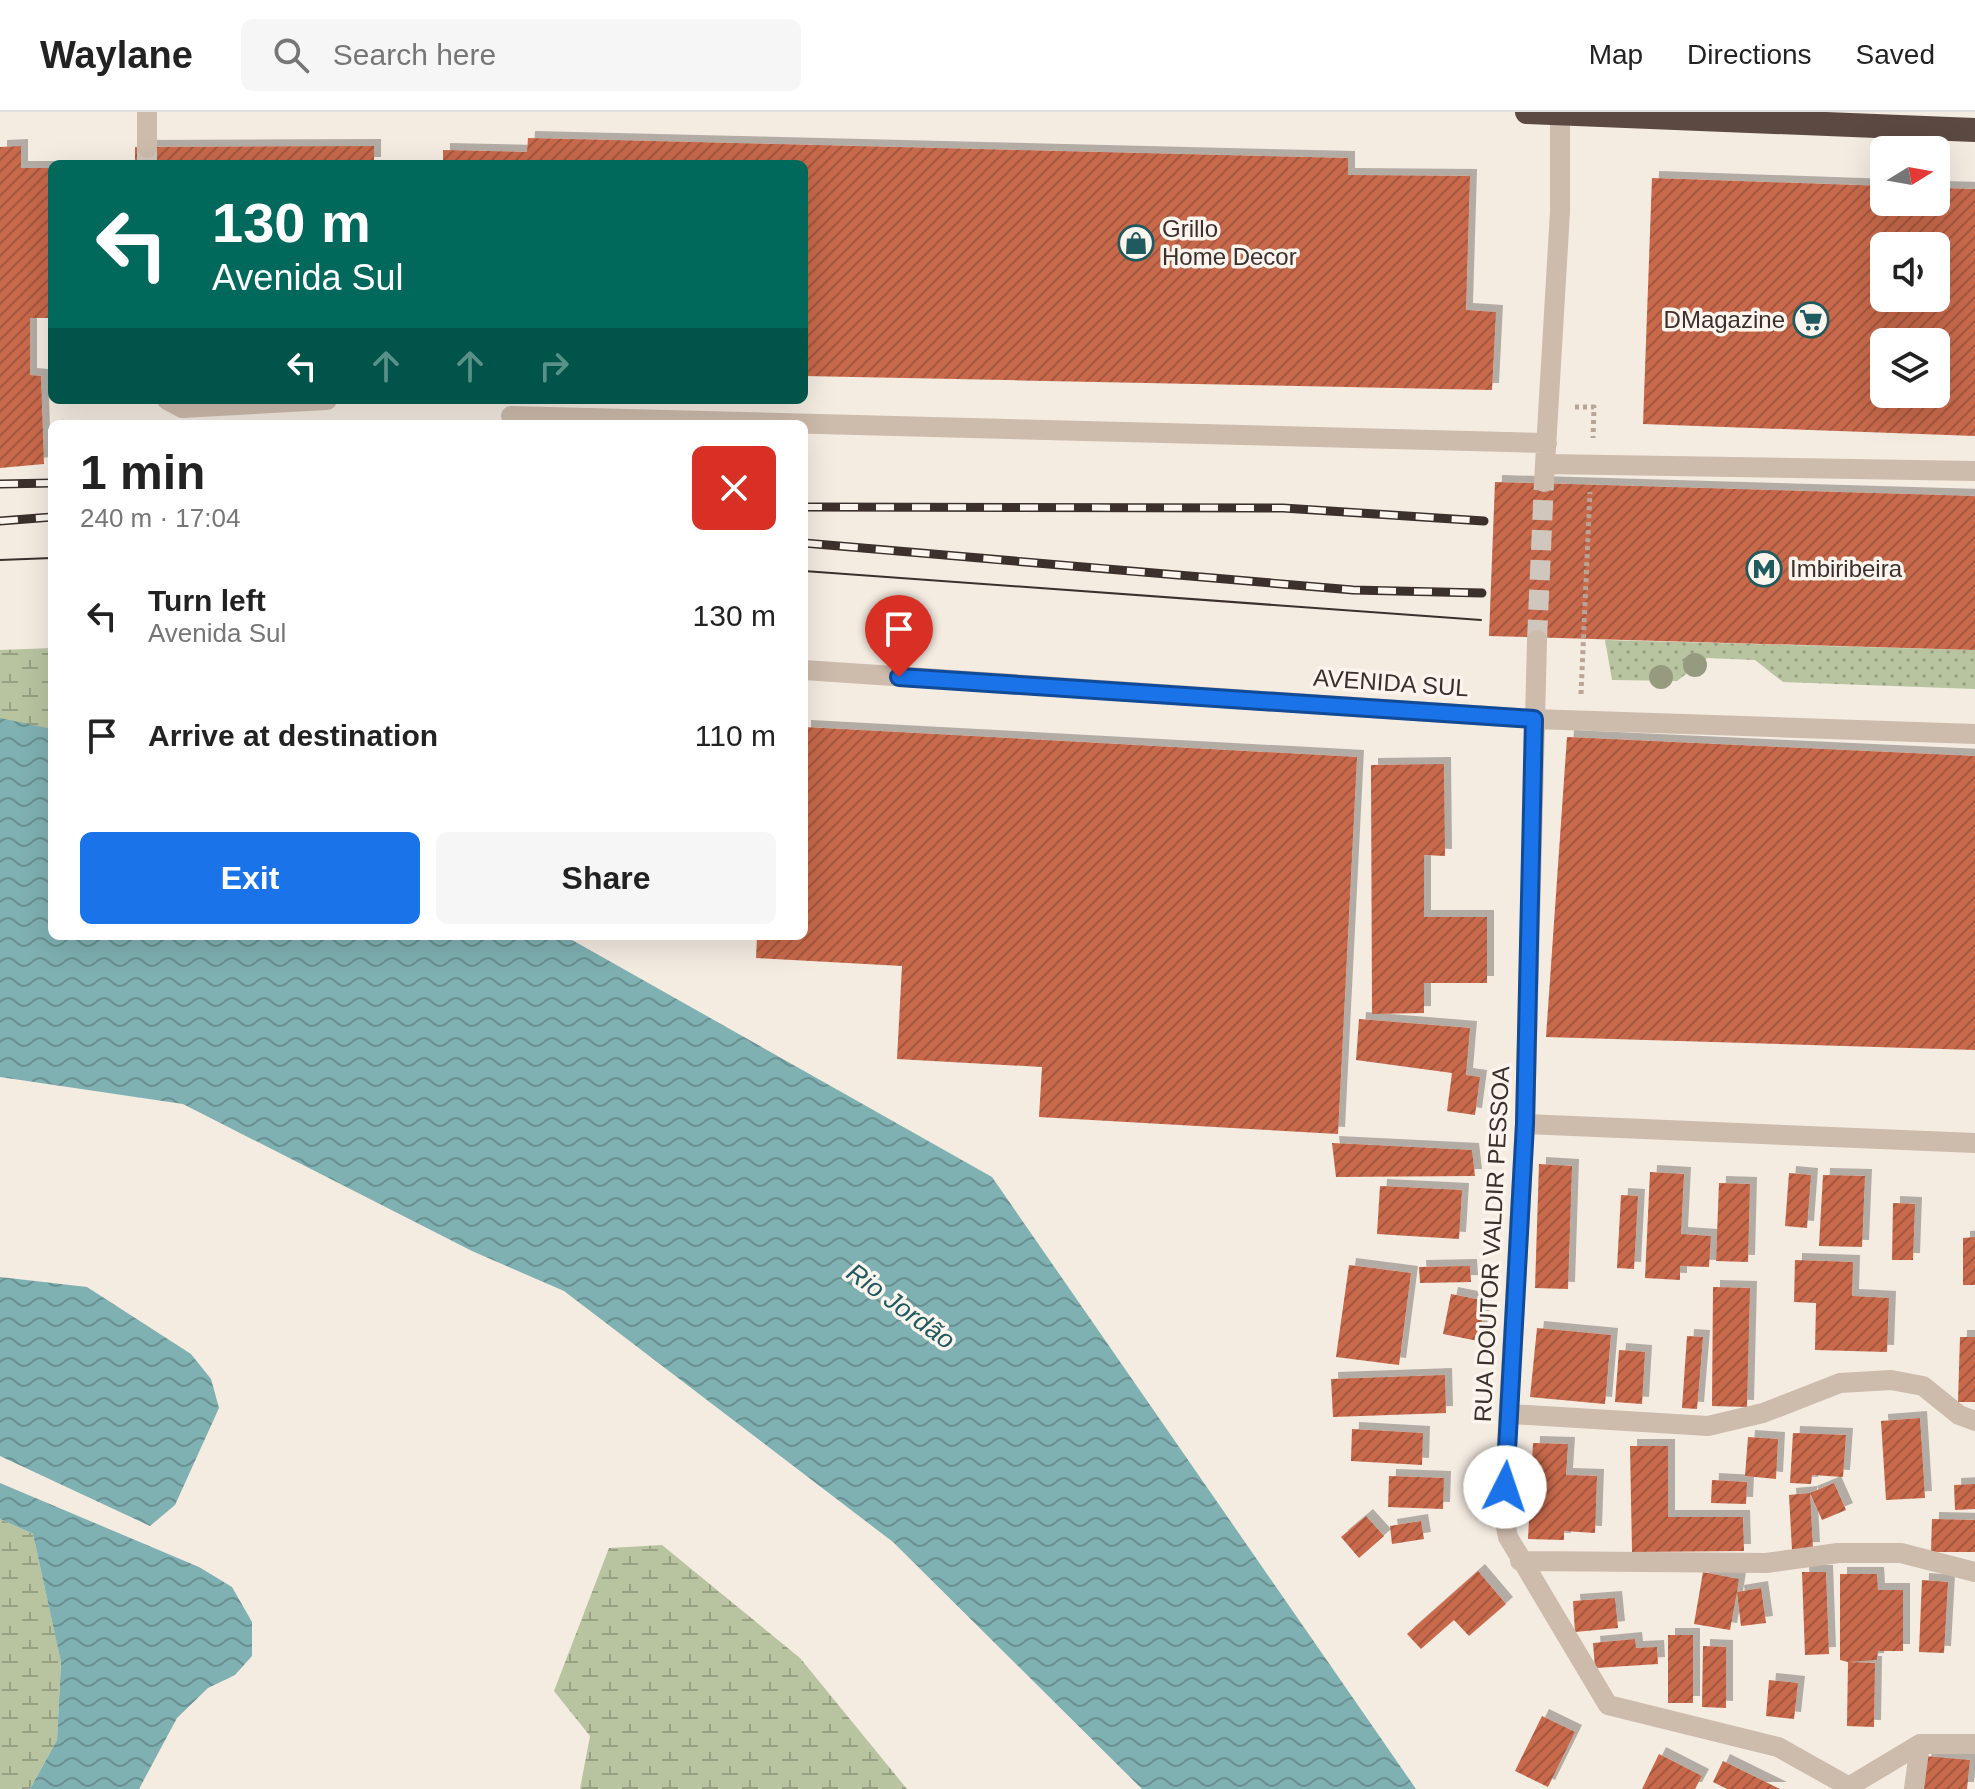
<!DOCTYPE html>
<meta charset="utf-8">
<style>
body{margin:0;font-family:Helvetica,sans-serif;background:#f6f6f6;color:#222;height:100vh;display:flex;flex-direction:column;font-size:30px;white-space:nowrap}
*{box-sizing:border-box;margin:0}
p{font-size:26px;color:#767676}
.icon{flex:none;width:44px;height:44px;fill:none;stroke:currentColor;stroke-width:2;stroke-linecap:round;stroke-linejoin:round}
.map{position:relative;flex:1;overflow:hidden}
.drawer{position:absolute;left:48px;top:308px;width:760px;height:520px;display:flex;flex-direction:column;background:#fff;border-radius:12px;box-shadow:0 8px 32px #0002}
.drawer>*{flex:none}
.banner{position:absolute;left:48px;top:48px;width:760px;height:244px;border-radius:12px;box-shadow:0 8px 32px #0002;background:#00695c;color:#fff;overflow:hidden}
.needle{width:52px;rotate:79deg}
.tools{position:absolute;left:1870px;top:24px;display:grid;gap:16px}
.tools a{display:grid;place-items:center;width:80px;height:80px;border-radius:12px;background:#fff;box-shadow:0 8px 32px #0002;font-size:40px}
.pin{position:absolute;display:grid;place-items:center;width:68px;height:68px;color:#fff;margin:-82px -34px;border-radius:50% 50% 50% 0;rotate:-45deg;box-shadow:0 0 8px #0007}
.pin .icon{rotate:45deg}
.me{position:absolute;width:88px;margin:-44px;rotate:4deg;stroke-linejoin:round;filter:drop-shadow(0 0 6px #0008)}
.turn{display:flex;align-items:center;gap:28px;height:168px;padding:0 32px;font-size:36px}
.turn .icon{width:104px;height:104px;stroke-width:2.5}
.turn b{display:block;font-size:56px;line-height:68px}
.lanes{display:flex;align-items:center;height:76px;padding:0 32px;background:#0003;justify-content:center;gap:40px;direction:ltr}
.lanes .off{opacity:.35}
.round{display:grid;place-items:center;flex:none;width:84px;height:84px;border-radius:12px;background:#f6f6f6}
.overview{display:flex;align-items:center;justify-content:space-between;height:136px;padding:0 32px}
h1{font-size:48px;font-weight:700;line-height:60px}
.button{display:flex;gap:16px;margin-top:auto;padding:16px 32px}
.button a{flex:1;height:92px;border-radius:12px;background:#1a73e8;color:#fff;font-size:32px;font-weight:700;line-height:92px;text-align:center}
.button a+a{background:#f6f6f6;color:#222}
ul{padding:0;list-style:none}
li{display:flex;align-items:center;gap:24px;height:120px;padding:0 32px}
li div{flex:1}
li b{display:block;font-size:30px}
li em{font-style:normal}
header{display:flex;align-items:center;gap:48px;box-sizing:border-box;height:112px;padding:0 40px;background:#fff;border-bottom:2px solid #e0e0e0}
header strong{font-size:38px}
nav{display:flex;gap:44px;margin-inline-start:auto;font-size:28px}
.search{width:560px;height:72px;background:#f6f6f6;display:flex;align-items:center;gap:20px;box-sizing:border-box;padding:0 28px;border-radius:12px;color:#767676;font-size:30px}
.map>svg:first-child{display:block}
.green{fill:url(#green-dots)}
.wetland{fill:url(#wetland-marsh)}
.water{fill:url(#water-waves)}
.building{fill:url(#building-hatch);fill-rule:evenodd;filter:url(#shadow)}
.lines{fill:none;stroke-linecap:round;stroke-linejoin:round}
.minor-tunnel{stroke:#cfc6bd;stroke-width:20;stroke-dasharray:20 10;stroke-linecap:butt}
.path{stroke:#b9a596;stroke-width:5;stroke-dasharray:4 4;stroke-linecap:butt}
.minor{stroke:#cdbbac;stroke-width:20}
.highway{stroke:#5c4a42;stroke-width:24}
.tram{stroke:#3b302b;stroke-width:2}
.rail-casing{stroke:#3b302b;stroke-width:9}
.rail{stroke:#fbf5ee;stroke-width:6;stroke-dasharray:18;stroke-linecap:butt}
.tree{fill:#969b7f}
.route-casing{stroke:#114b97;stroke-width:20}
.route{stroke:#1a73e8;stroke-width:14}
.labels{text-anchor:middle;stroke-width:7;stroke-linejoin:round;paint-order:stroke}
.poi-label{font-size:24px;fill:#3b302b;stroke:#fbf5ee;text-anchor:start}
.street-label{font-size:24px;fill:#3b302b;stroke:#fbf5ee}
.water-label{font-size:26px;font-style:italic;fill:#1f5a5e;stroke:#fbf5ee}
</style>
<header>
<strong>Waylane</strong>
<div class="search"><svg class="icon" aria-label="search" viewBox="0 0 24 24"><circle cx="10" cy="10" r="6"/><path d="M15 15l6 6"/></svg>Search here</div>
<nav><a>Map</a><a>Directions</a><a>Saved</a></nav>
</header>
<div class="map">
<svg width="1975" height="1677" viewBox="0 0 1975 1677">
<defs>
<pattern id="green-dots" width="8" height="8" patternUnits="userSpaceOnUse" patternTransform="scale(2)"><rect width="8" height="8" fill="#b8c4a0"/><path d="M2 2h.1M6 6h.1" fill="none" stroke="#97a083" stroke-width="1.8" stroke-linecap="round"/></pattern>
<pattern id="wetland-marsh" width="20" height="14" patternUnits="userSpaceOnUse" patternTransform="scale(2)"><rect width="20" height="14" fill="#b8c4a0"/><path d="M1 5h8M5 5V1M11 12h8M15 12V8" fill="none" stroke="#97a083"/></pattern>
<pattern id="water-waves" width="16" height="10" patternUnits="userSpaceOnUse" patternTransform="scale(2)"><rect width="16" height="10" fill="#7fb0b2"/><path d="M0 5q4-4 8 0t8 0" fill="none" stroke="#699091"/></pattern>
<pattern id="building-hatch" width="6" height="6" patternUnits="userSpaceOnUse" patternTransform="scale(2)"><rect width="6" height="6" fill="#c8694b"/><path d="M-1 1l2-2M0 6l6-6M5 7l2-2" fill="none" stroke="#a4573f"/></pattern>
<filter id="shadow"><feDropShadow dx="7" dy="-7" stdDeviation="0" flood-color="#0004"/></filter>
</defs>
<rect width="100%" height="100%" fill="#f4ebe1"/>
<path class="green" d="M1605 528 1975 538V577L1783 570 1755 548 1707 546 1677 569 1612 568Z"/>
<path class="wetland" d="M52 536V691L0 684V538Z
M0 1407 33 1422 61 1549 57 1628 30 1677H0Z
M662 1433 800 1546 907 1677H580L590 1624 554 1579 609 1436Z"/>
<path class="water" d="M0 606 52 617V824H565L992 1065 1416 1677H1142L893 1430 564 1179 472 1139 183 992 0 965Z
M0 1165 87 1175 191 1242 211 1267 219 1296 175 1393 150 1414 0 1344Z
M0 1371 199 1455 232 1475 252 1510V1544L235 1563 208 1576 177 1606 139 1677H30L57 1628 61 1550 33 1422 0 1407Z"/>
<path class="building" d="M528 26 1348 46V63L1470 64 1466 198 1496 200 1492 278 804 264V52H443V38L527 40Z
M21 34V56H52V206H30V263L41 264 44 352 0 356V35Z
M374 34V52H135V35Z
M1652 66 1884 74V90H1936V76L1975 77V324L1643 312ZM1884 134H1936V186H1884ZM1884 230H1936V282H1884Z
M1495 370 1975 384V538L1489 524Z
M804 615 1357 645 1338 1022 1039 1005 1042 955 897 947 902 854 756 846 757 824H804Z
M1567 625 1975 644V938L1546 925Z
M1444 652 1445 744 1424 743V805H1487V871H1424V901L1372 902 1371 653Z
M1359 907 1470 916 1466 963 1480 965 1475 1003 1447 999 1452 961 1356 948Z
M1332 1031 1472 1038 1475 1064 1336 1065Z
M1539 1052 1572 1054 1568 1177 1535 1176Z
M1650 1060 1684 1062 1681 1122 1711 1124 1709 1155 1680 1154V1168L1645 1166Z
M1789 1061 1811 1063 1807 1116 1785 1114Z
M1823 1063 1865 1064 1862 1135 1819 1134Z
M1719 1071 1750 1072 1748 1150 1716 1149Z
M1380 1074 1462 1078 1459 1127 1377 1122Z
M1621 1083 1638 1084 1634 1157 1617 1156Z
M1893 1091 1915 1092 1913 1148H1892Z
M1975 1125V1173H1963V1126Z
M1795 1148 1853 1150 1852 1184 1889 1186 1887 1240 1815 1238 1816 1191 1794 1190Z
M1349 1153 1411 1161 1399 1253 1336 1245Z
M1470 1154 1471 1170 1420 1171 1419 1155Z
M1713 1175 1750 1176 1747 1295 1712 1294Z
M1451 1182 1486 1189 1478 1229 1443 1222Z
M1537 1216 1611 1223 1605 1292 1530 1285Z
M1687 1224 1703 1225 1697 1297 1682 1296Z
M1960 1225H1975V1290H1958Z
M1619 1238 1645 1240 1642 1292 1615 1290Z
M1445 1263 1446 1301 1333 1305 1331 1267Z
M1920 1306 1925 1386 1886 1388 1881 1309Z
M1352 1317 1423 1321 1422 1353 1351 1349Z
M1793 1321 1846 1323 1843 1365 1812 1363 1811 1372 1790 1371Z
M1748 1325 1778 1327 1776 1367 1745 1364Z
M1533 1331 1568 1332 1566 1363 1597 1364 1595 1421 1564 1419V1428L1528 1427Z
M1630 1334H1668V1405H1743L1744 1439 1632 1440Z
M1389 1364 1444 1366 1443 1397 1388 1395Z
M1712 1368 1747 1370 1746 1392 1711 1391Z
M1834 1371 1846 1398 1822 1408 1810 1381Z
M1975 1372V1397L1955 1398 1954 1373Z
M1810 1381 1813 1437 1792 1438 1789 1383Z
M1366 1404 1384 1424 1359 1446 1341 1425Z
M1932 1407 1975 1408V1440H1931Z
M1421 1409 1424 1427 1392 1432 1390 1414Z
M1478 1459 1506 1492 1469 1524 1454 1508 1421 1537 1407 1522Z
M1703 1460 1739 1467 1737 1480 1761 1476 1766 1511 1741 1514 1737 1480 1730 1518 1694 1512Z
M1802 1460H1826L1829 1542 1805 1543Z
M1840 1462H1877L1878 1478H1903V1539H1878L1877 1548 1850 1550 1875 1551 1874 1615 1847 1614 1848 1550 1840 1548Z
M1922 1468 1948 1470 1944 1541 1919 1540Z
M1615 1486 1618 1516 1575 1520 1573 1489Z
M1668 1523H1693V1591H1668Z
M1635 1527 1636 1536 1657 1535 1658 1552 1595 1556 1593 1531Z
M1703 1534 1726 1535V1596L1702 1595Z
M1769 1568 1798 1571 1794 1607 1766 1604Z
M1542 1604 1575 1620 1548 1675 1515 1659Z
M1659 1642 1702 1664 1695 1677H1642Z
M1925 1644 1970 1648 1967 1677H1921Z
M1723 1649 1780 1677H1727L1713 1670Z"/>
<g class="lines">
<path class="minor-tunnel" d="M147 36V52
M1537 528 1544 370"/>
<path class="path" d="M1575 295H1594L1593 326
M1581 582 1590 380"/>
<path class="minor" d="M147 0V36
M167 288 182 296 327 288
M511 304 1547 331
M1545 352 1975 359
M1544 370 1560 100V0
M1537 528 1525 1012 1503 1400 1508 1425 1608 1593 1778 1635 1853 1677
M804 558 1534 607 1975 622
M1525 1012 1975 1031
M1511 1302 1708 1314 1763 1301 1840 1271 1891 1268 1923 1274 1959 1303 1975 1309
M1520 1449 1766 1451 1838 1441H1901L1975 1460
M1850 1674 1920 1632H1975
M1914 1677 1920 1632"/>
<path class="highway" d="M1527 0 1975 18"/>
<path class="tram" d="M0 448 52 446
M804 459 1481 508"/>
<defs>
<path id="rail" d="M0 372 52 371
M804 395 1283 396 1484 409
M0 409 52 405
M804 431 1353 478 1482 481"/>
</defs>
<use href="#rail" class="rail-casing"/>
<use href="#rail" class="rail"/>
</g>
<g class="tree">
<circle cx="1695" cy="553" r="12"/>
<circle cx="1661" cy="565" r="12"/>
</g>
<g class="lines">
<defs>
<path id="route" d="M899 565 1534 607 1525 1012 1505 1375"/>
</defs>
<use href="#route" class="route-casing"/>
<use href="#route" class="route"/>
</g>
<defs>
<symbol id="shop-ring" viewBox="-11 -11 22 22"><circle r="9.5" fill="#fbf5ee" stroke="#1f5a5e" stroke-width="1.5"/><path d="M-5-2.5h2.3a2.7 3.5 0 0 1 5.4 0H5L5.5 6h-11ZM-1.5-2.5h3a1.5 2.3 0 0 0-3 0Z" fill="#1f5a5e"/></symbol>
<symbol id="supermarket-ring" viewBox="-11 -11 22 22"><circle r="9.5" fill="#fbf5ee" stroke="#1f5a5e" stroke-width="1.5"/><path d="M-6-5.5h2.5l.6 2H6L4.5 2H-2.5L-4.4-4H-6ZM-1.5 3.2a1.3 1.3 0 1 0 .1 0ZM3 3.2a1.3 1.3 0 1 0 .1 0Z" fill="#1f5a5e"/></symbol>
<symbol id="metro-ring" viewBox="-11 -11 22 22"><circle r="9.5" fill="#fbf5ee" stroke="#1f5a5e" stroke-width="1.5"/><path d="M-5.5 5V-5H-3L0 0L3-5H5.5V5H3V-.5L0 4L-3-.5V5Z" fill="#1f5a5e"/></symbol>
</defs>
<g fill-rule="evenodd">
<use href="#shop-ring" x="1116" y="111" width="40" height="40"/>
<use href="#supermarket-ring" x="1791" y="188" width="40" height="40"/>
<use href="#metro-ring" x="1744" y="437" width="40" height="40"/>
</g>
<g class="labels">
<g class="poi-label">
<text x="1162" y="125">Grillo<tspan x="1162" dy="28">Home Decor</tspan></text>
<text x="1785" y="216" text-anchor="end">DMagazine</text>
<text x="1790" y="465">Imbiribeira</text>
</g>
<g class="street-label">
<text transform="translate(1391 571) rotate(4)" y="8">AVENIDA SUL</text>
<text transform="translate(1492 1132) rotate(-87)" y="8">RUA DOUTOR VALDIR PESSOA</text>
</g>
<g class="water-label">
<text transform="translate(901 1194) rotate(36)" y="9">Rio Jordão</text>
</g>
</g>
</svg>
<div class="tools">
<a><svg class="needle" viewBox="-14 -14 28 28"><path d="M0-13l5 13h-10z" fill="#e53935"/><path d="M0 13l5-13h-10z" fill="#767676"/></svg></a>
<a><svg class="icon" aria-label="sound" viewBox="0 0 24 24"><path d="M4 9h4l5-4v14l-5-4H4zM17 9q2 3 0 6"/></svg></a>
<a><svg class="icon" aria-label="layers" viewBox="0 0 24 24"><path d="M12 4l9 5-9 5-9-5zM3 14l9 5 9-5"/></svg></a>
</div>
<div class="pin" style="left:899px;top:565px;background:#d93025"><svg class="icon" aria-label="arrive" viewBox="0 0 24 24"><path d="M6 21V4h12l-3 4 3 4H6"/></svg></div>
<svg class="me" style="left:1505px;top:1375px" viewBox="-20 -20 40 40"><circle r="19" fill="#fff"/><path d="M0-13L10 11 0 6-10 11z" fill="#1a73e8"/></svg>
<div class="banner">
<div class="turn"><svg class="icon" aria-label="left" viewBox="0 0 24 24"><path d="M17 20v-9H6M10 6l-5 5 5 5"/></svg><div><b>130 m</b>Avenida Sul</div></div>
<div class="lanes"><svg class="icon" aria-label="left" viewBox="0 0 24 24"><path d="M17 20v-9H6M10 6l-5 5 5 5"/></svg><svg class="icon off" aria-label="ahead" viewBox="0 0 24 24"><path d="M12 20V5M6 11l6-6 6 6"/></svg><svg class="icon off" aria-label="ahead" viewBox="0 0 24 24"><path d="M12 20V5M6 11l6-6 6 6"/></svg><svg class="icon off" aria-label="right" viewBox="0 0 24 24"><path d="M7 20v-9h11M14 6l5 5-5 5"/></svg></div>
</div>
<section class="drawer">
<div class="overview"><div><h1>1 min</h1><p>240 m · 17:04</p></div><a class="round" style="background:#d93025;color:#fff"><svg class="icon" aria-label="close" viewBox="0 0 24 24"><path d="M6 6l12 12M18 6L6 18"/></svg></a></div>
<ul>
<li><svg class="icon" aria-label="left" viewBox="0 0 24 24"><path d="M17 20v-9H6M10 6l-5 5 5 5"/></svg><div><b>Turn left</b><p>Avenida Sul</p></div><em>130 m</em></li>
<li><svg class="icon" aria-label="arrive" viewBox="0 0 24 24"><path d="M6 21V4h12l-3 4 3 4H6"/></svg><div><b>Arrive at destination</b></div><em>110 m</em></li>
</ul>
<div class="button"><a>Exit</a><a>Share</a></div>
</section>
</div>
